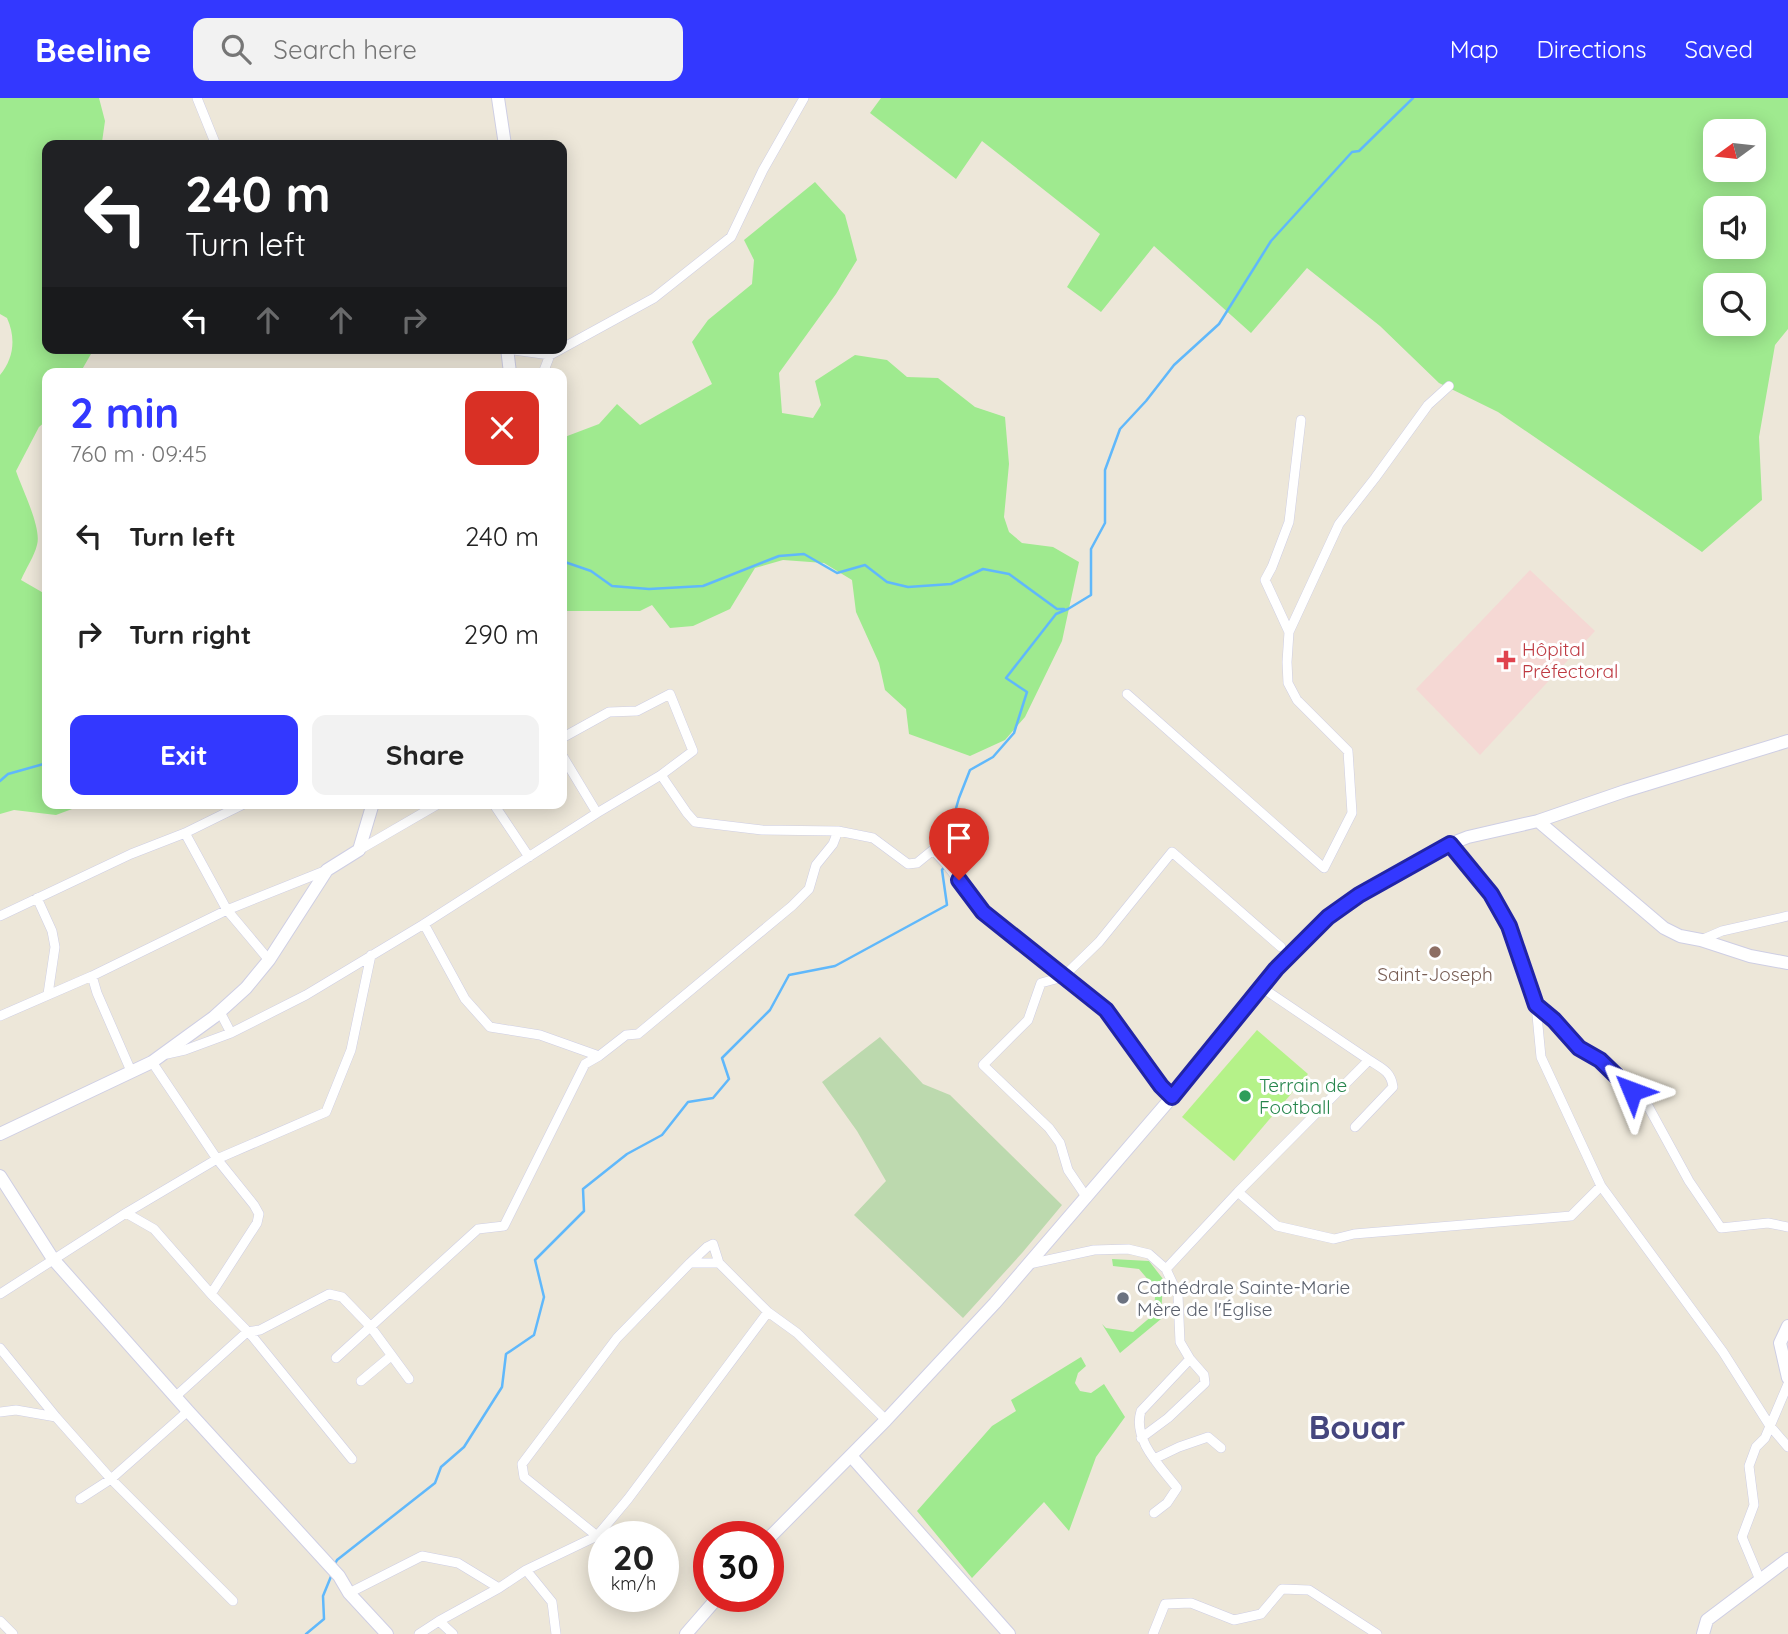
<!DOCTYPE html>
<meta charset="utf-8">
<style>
body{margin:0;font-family:Quicksand,sans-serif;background:#f2f2f2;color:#222;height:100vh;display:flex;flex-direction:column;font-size:26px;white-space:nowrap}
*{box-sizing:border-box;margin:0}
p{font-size:23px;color:#767676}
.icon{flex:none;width:38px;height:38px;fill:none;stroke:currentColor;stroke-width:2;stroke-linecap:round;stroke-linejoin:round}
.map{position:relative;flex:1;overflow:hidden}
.panel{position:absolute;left:42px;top:270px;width:525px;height:441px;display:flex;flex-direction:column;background:#fff;border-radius:14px;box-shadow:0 4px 18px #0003}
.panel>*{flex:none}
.hud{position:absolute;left:42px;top:42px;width:525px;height:214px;border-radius:14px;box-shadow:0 4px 18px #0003;background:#202124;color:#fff;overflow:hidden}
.needle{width:46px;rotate:255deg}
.tools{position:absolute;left:1703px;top:21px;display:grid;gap:14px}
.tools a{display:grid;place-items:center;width:63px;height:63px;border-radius:14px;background:#fff;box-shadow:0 4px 18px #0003;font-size:35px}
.speed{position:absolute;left:588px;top:1423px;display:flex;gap:14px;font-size:35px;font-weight:700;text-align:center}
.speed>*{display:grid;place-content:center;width:91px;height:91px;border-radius:50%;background:#fff;box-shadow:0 4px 18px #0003;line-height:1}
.speed small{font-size:18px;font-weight:400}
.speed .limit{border:10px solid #d22;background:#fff;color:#111}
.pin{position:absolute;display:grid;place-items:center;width:60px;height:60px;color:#fff;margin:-72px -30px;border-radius:50% 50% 50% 0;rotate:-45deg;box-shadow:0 0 7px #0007}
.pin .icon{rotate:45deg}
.me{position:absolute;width:77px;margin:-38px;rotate:314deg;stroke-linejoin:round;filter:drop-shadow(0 0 5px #0008)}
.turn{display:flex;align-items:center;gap:24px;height:147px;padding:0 28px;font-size:32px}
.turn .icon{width:91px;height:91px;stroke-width:2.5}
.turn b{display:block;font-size:49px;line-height:60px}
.lanes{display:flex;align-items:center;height:66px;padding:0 28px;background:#0003;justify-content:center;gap:35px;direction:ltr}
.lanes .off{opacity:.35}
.round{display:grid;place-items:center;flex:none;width:74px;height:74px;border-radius:14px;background:#f2f2f2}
.head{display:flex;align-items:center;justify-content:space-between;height:119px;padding:0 28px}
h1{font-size:42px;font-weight:700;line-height:52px;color:#3338ff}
.action{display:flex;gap:14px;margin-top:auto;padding:14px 28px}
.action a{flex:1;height:80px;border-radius:14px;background:#3338ff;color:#fff;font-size:28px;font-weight:700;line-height:80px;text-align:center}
.action a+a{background:#f2f2f2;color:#222}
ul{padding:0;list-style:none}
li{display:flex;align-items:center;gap:21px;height:98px;padding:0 28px}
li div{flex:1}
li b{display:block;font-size:26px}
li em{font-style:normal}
header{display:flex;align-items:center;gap:42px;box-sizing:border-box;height:98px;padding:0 35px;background:#3338ff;color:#fff}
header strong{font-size:33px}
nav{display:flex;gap:38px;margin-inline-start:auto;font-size:24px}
.search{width:490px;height:63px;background:#f2f2f2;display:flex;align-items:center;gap:18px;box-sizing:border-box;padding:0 24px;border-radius:14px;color:#767676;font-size:26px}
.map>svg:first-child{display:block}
.medical{fill:#f5d8d4}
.green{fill:#9fea8f;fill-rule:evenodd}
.cemetery{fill:#bcd9ae}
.pitch{fill:#b5f289}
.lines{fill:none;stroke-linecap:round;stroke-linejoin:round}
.stream{stroke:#60b8fb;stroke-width:2.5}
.street-casing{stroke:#cecee4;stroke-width:10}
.secondary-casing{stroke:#cecee4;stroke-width:14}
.street{stroke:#fff;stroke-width:9}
.secondary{stroke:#fff;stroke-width:12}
.route-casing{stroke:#2124a6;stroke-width:18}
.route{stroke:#3338ff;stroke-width:12}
.health-dot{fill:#e0444e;stroke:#fff;stroke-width:2.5}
.education-dot{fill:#8d6e63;stroke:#fff;stroke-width:2.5}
.leisure-dot{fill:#2e9e5b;stroke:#fff;stroke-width:2.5}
.worship-dot{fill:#6b7280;stroke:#fff;stroke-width:2.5}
.labels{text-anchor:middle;stroke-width:6;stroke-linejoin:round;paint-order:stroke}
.health-label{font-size:19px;fill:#be3a42;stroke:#fff;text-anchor:start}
.education-label{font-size:19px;fill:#785e54;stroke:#fff}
.leisure-label{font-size:19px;fill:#27864d;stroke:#fff;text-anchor:start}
.worship-label{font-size:19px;fill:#5b616d;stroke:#fff;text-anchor:start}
.town-label{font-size:33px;font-weight:bold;fill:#45467e;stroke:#fff}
</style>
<header>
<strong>Beeline</strong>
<div class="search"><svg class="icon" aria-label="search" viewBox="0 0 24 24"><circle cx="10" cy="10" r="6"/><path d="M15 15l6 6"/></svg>Search here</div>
<nav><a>Map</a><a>Directions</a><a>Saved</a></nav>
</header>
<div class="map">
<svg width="1788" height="1536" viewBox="0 0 1788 1536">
<rect width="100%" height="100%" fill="#ede7d9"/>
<path class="medical" d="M1530 472 1595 533 1480 657 1416 591Z"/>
<path class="green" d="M0 0H99L105 23 102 44 97 47H47V250H105L91 256 80 275H47V322L39 329 16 373C22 391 42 430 37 447 34 459 26 470 21 482L47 497V705H88L56 717 14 712 0 716V277C14 260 16 240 7 220L0 216Z
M881 0H1788V231L1775 247 1759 339 1762 402 1702 454 1498 314 1439 285 1380 228 1307 170 1251 235 1154 148 1101 214 1067 189 1100 136 982 43 956 81 870 15ZM1715 33H1754V72H1715ZM1715 110H1754V149H1715ZM1715 187H1754V226H1715Z
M815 84 845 117 857 162 836 196 779 275 782 315 813 320 821 307 815 283 855 257 887 262 907 279 938 280 975 309 1005 319 1009 366 1004 419 1009 434 1022 445 1053 449 1079 464 1062 543 1025 619 1005 642 970 658 909 636 906 611 885 592 879 565 856 514 852 482 824 465 783 462 755 470 730 511 693 528 670 530 652 507 640 513H562V340L599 326 617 306 640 327 712 286 692 244 708 222 752 186 754 162 744 142Z
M1112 1161 1149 1163 1163 1181 1161 1221 1120 1255 1102 1226 1106 1230 1133 1234 1153 1217 1156 1191 1139 1171 1113 1168Z
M1081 1259 1086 1268 1078 1275 1075 1285 1080 1293 1091 1295 1104 1286 1125 1319 1096 1359 1069 1433 1044 1404 972 1480 917 1413 992 1328 1016 1313 1011 1302Z"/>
<path class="cemetery" d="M880 939 923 986 950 997 1062 1107 1022 1155 963 1220 854 1117 886 1083 857 1033 822 984Z"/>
<path class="pitch" d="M1257 932 1308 976 1234 1063 1182 1019Z"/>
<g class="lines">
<path class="stream" d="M562 463 591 473 612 488 649 491 703 488 779 458 804 456 837 475 865 467 887 484 908 489 951 486 983 471 1009 476 1057 511H1064
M0 683 8 676 47 665
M947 763 954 751 948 738 959 700 970 672 993 659 1014 635 1027 594 1006 580 1056 516 1068 511 1091 497V451L1105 425V372L1120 331 1146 303 1174 267 1219 226 1271 143 1352 54 1359 53 1413 0
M335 1466 337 1462 435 1385 441 1369 464 1349 502 1289 506 1256 534 1237 544 1199 535 1162 584 1113 583 1091 627 1056 662 1037 688 1004 713 1000 729 981 722 960 770 912 789 877 835 868 947 807 942 772 944 769
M306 1536 324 1521 323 1498 332 1476"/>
<defs>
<path id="street" d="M197 0 216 47
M507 251 550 257 654 200 731 139 763 72 804 0
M543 275 550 257
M1289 534 1339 426 1375 380 1428 307 1449 288
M1127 596 1324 770 1352 715 1348 653 1297 602 1288 585 1287 564 1289 534 1265 482 1272 469 1289 424 1301 322
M562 657 597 715
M661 677 687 715 695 724 762 732 838 733 873 740 908 766 917 765 933 752 947 767 983 814 1063 879 1106 912 1161 987 1172 999
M493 705 529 759
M185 735 227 812 269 862
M1450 746 1491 796 1509 828 1536 907 1541 959 1601 1088 1723 1254 1770 1328 1788 1349
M359 752 440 705
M37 800 52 833 55 849 48 896
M0 818 131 756 185 735 246 705
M424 826 465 901 490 929 540 937 599 958
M1701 842 1722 833 1788 818
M92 878 97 895 131 973
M1536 907 1554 922 1579 950 1600 962 1648 1008 1689 1083 1721 1130 1768 1125 1788 1129
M220 914 231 935
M0 918 92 878 227 812 327 772
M167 956 185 952 231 935 306 897 424 826 597 715 661 677 693 653 670 596 637 613 609 614 562 640
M152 964 217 1061 254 1107 259 1116 257 1125 211 1196
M1355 1029 1393 989C1391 973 1381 970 1369 962
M1238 1094 1277 1128 1334 1141 1354 1136 1571 1118 1601 1088
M1087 1100 1068 1072 1060 1045 1049 1030 983 967 1028 922 1041 885 1063 879 1099 844 1172 754 1281 849
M126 1115 154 1131 211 1196 252 1238 352 1361
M690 1165 707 1149 713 1146 719 1165
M1029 1166 1094 1152 1128 1151 1149 1156 1166 1171 1178 1197 1180 1244 1190 1261 1141 1313C1132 1342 1161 1369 1177 1390L1167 1405 1154 1415
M1166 1171 1238 1094 1369 962 1261 889
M0 1196 126 1115 217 1061 326 1014 351 952 371 857
M0 1250 56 1319 111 1381 233 1503
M336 1260 478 1131 504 1128 585 966 599 958 626 937 638 936 792 808 809 791 816 767 833 746 838 733
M361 1283 391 1258
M175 1299 247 1234 260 1232 329 1196 342 1199 370 1228 409 1281
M0 1314 16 1312 56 1319
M1141 1340 1168 1320 1205 1285 1204 1277 1190 1261
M1154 1361 1179 1349 1208 1339 1221 1350
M80 1401 111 1381 188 1313
M597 1438 524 1379 522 1366 617 1240 690 1165H719L768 1214
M526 1472 552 1504 556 1536
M1760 1482 1742 1439 1754 1407 1749 1368 1756 1349 1765 1340 1788 1286
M349 1495 422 1458 458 1465 499 1490
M0 1523 13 1536
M439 1523 453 1536
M419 1536 439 1523 499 1490 526 1472 597 1438 628 1401 768 1214 797 1235 886 1322
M1153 1536 1165 1506 1191 1505 1234 1522 1261 1516 1282 1491 1309 1492 1377 1536"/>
<path id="secondary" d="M498 0 505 47
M507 250 510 275
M1538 723 1664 830 1680 838 1701 842 1750 858 1788 865
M0 1036 152 964 214 919 246 890 269 862 327 772 359 752 373 705
M0 1078 53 1161 188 1313 328 1466 339 1478 349 1495 387 1536
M1788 1228 1780 1245 1788 1280
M851 1358 1009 1536
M768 1441 886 1322 995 1205 1172 999 1276 871 1304 842 1328 819 1359 797 1450 746 1468 739 1538 723 1625 693 1788 643
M686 1536 719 1498
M1703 1536 1707 1522 1788 1461"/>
</defs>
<use href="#street" class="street-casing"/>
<use href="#secondary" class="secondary-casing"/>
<use href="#street" class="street"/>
<use href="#secondary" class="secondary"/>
</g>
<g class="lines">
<defs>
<path id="route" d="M959 782 983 814 1106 912 1161 988 1172 999 1276 871 1328 819 1359 797 1450 746 1491 796 1509 828 1536 907 1554 922 1579 950 1600 962 1632 993"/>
</defs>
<use href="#route" class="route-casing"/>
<use href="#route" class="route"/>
</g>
<path class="health-dot" d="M1502.5 551.5h7v7h7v7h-7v7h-7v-7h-7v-7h7z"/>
<circle class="education-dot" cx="1435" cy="854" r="7"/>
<circle class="leisure-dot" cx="1245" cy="998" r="7"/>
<circle class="worship-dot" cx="1123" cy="1200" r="7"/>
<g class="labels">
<g class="health-label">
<text x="1522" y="558">Hôpital<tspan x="1522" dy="22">Préfectoral</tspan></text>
</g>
<g class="education-label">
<text x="1435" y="883">Saint-Joseph</text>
</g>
<g class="leisure-label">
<text x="1259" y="994">Terrain de<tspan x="1259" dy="22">Football</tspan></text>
</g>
<g class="worship-label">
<text x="1137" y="1196">Cathédrale Sainte-Marie<tspan x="1137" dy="22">Mère de l'Église</tspan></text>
</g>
<g class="town-label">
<text x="1357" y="1341">Bouar</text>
</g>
</g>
</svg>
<div class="tools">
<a><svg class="needle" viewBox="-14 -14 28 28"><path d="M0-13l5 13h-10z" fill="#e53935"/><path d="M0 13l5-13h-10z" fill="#767676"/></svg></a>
<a><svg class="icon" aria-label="sound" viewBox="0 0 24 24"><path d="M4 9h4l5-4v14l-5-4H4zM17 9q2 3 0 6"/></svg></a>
<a><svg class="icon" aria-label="search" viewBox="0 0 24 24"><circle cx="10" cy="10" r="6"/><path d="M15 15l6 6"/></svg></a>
</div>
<div class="speed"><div>20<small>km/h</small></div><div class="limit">30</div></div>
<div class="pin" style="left:959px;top:782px;background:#d93025"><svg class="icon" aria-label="arrive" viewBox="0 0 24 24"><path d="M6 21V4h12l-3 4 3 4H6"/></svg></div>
<svg class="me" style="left:1632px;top:993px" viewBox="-20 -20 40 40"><path d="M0-17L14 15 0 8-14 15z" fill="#3338ff" stroke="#fff" stroke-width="4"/></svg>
<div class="hud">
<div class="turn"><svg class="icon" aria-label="left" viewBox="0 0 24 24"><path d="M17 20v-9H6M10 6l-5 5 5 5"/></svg><div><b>240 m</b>Turn left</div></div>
<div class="lanes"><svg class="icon" aria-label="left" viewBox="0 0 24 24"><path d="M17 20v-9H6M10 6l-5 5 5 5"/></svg><svg class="icon off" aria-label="ahead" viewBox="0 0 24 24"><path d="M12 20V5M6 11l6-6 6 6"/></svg><svg class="icon off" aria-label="ahead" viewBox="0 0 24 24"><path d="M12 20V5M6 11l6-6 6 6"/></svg><svg class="icon off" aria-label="right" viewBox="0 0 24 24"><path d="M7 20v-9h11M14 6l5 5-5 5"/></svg></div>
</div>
<section class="panel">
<div class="head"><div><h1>2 min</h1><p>760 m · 09:45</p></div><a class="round" style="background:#d93025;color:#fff"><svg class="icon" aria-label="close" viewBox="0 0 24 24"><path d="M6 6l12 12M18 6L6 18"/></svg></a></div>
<ul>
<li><svg class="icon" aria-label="left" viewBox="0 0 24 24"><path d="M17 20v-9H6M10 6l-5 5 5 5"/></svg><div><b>Turn left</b></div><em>240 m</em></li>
<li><svg class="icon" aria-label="right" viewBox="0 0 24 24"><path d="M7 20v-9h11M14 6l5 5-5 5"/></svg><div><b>Turn right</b></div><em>290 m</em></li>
</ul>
<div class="action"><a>Exit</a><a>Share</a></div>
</section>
</div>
